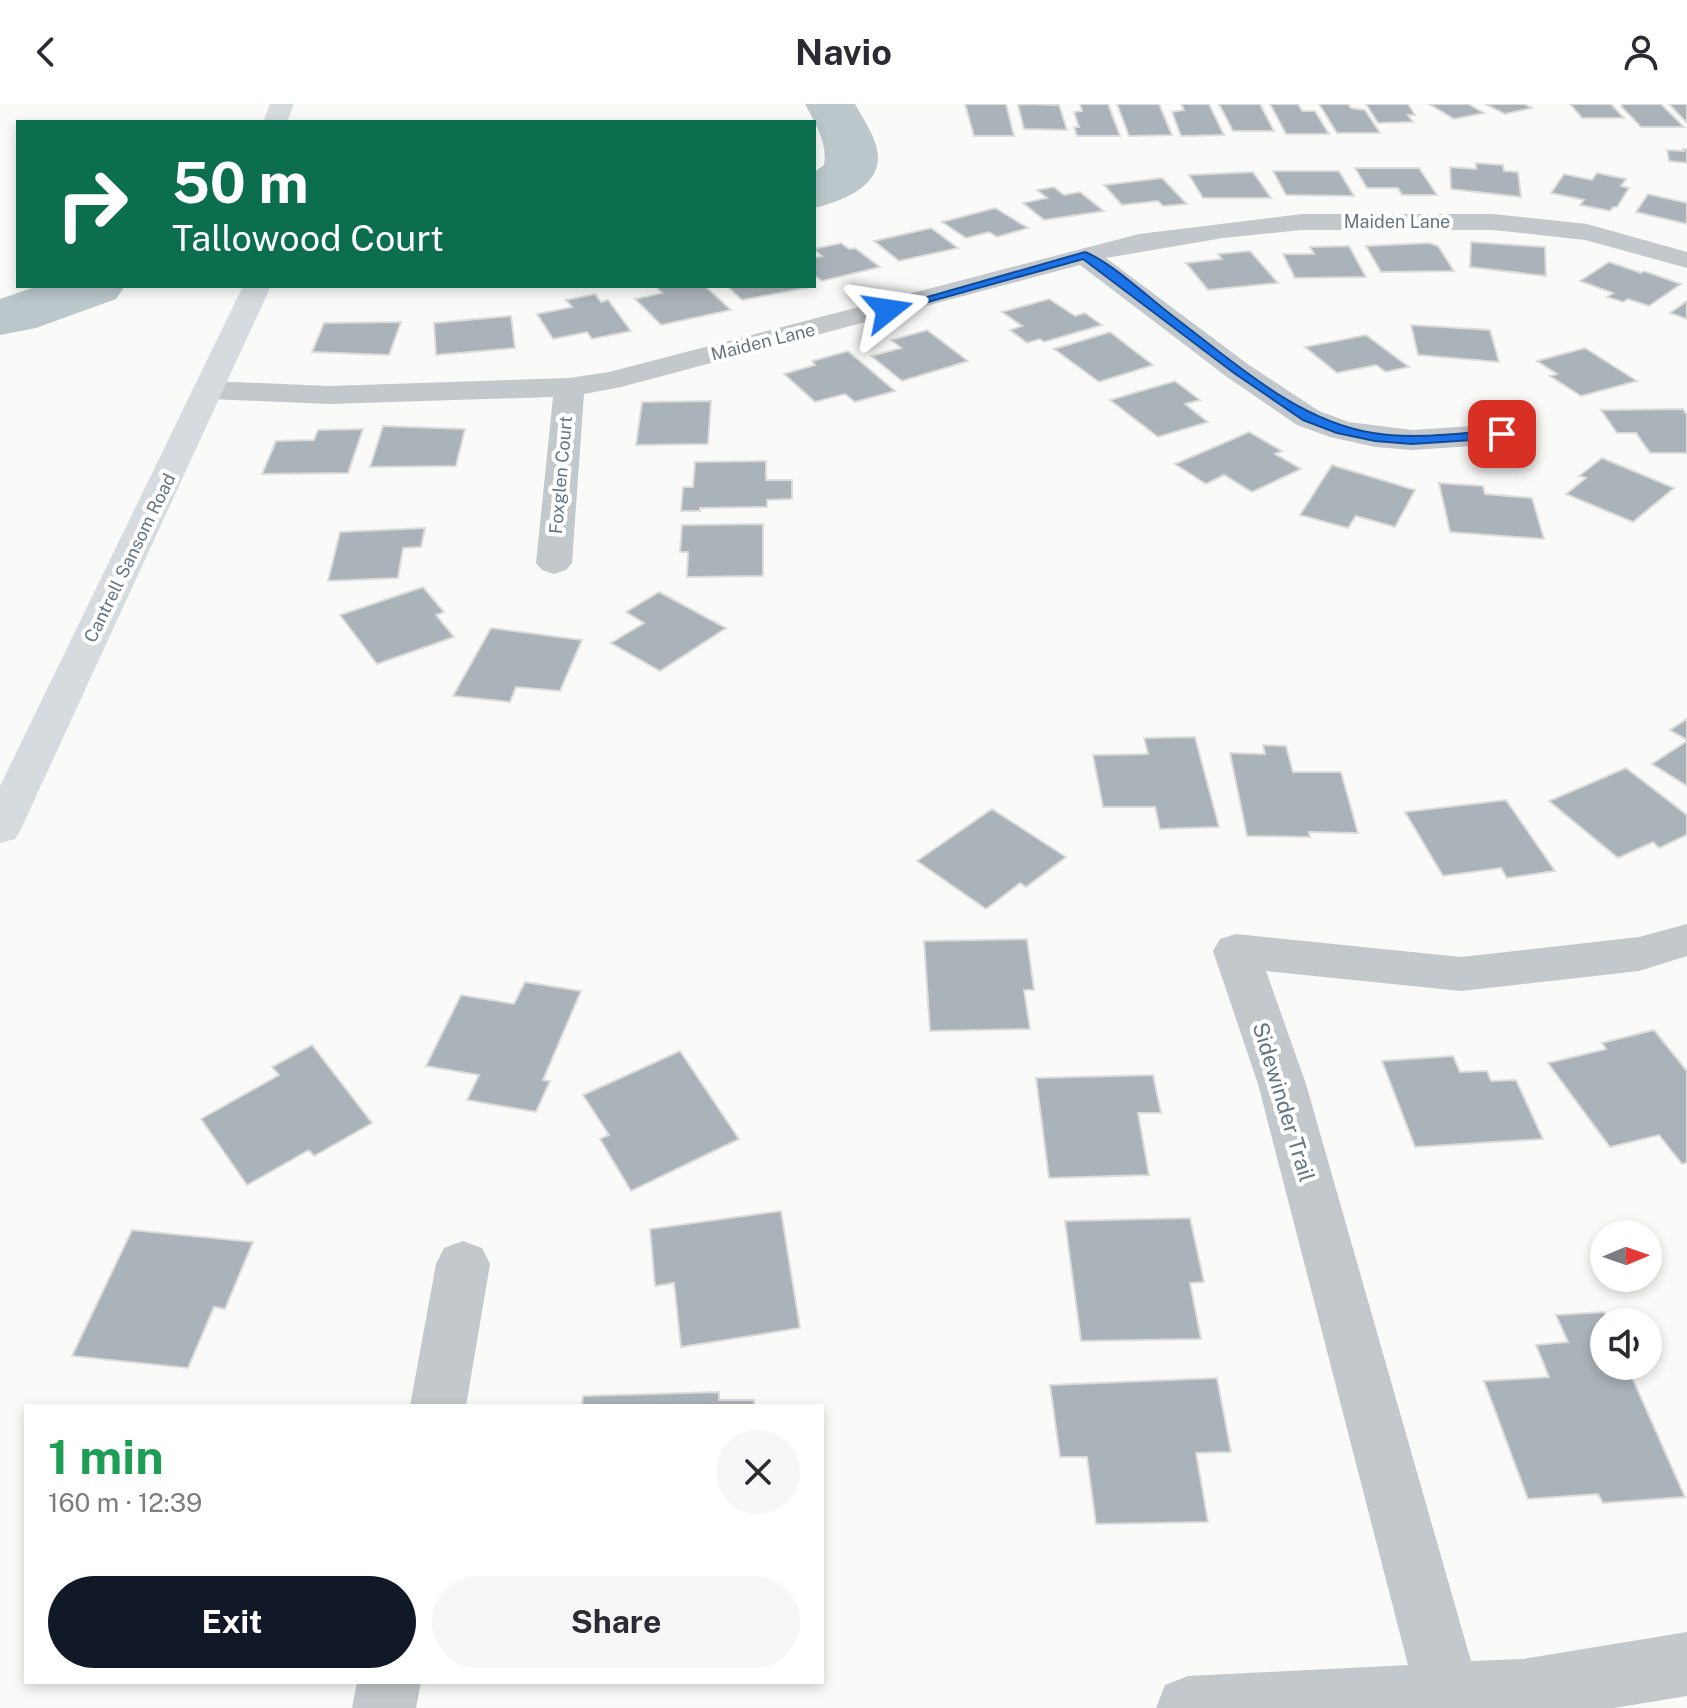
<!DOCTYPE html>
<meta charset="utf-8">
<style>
body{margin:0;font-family:"Public Sans",sans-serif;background:#f7f7f7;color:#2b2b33;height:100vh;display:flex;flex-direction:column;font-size:30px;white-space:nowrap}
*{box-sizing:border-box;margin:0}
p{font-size:26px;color:#7c7c81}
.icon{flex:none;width:44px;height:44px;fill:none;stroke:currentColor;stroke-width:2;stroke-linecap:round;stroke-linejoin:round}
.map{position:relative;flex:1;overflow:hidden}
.drawer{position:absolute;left:24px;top:1300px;width:800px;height:280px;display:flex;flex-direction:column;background:#fff;border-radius:0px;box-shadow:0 4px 12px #0003}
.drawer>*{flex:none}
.top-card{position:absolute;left:16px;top:16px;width:800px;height:168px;border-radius:0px;box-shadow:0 4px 12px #0003;background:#0b6e4f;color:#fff;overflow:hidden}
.needle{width:52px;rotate:88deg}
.buttons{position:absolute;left:1590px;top:1116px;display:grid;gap:16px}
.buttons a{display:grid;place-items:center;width:72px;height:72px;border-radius:50%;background:#fff;box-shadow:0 4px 12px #0003;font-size:40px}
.pin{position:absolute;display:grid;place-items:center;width:68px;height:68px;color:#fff;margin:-34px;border-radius:16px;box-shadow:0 4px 12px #0006}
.me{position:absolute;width:88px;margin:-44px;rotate:75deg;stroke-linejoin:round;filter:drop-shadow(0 0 6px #0008)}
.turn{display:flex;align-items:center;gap:28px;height:168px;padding:0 24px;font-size:36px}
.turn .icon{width:104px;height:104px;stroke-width:2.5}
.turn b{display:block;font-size:56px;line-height:68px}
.round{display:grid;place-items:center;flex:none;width:84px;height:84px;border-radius:42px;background:#f7f7f7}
.summary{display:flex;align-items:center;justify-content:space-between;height:136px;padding:0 24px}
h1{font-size:48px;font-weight:700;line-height:60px;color:#1e9e55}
.primary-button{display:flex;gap:16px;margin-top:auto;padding:16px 24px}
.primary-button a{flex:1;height:92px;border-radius:48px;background:#111827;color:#fff;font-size:32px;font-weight:700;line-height:92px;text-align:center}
.primary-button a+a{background:#f7f7f7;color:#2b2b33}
header{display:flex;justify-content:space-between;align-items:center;height:104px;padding:0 24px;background:#fff;font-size:36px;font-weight:700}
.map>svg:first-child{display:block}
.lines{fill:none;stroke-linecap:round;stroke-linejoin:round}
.river{fill:#bbc7cb;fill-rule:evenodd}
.building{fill:#aab3b9;stroke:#dcdcda;stroke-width:2}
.minor{fill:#c3c8cc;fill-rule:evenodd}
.major{fill:#d6dbdf;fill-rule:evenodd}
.route{fill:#1a73e8;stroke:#114b97;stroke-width:2}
.labels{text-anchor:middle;stroke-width:8;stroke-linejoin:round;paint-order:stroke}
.far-street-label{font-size:18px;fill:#657683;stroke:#fff}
.street-label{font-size:22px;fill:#657683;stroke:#fff}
</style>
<header><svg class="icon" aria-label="back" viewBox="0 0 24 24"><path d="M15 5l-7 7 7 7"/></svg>Navio<svg class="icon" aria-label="person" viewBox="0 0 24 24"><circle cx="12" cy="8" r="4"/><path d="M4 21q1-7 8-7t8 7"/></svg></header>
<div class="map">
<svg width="1687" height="1604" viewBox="0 0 1687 1604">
<rect width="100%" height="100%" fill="#fafaf8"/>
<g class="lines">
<path class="river" d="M805 0H855C863 15 877 34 878 52 879 84 839 98 814 104V68L824 61C828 39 815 19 805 0Z
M38 182H125L116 195 36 224 0 231V195Z"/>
</g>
<path class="building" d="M965 0H1006L1014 32H974Z
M1023 0 1059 1 1067 26 1024 25 1018 1Z
M1080 0H1108L1120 32H1077L1074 23H1079L1074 8 1082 7Z
M1117 0H1159L1172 31 1129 32Z
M1181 0H1209L1224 31 1181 32 1172 8 1184 6Z
M1219 0H1260L1274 27H1233Z
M1270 0H1298L1302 7H1315L1329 30H1286Z
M1319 0H1348L1351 4 1365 6 1380 29H1337Z
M1366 0H1408L1415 11H1408L1413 18 1378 19Z
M1429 0H1468L1484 9 1454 15Z
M1485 0H1524L1532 4 1505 10Z
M1570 0H1611L1624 14H1582Z
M1623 0H1661L1684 23H1641L1621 2Z
M1669 0H1687V19Z
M1683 45H1687V59L1669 57 1667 46 1684 47Z
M1476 59 1503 61 1504 67 1518 68 1521 93 1451 85 1450 63 1476 65Z
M1355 64H1419L1437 91H1402L1398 84H1367Z
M1273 67H1339L1354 92 1286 91Z
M1253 68 1271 94H1203L1189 71Z
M1597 69 1626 75 1621 82 1629 84 1617 103H1613L1610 107 1580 101 1584 96 1551 89 1564 70 1592 76Z
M1162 74 1187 100 1163 102 1158 97 1122 101 1104 81Z
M1054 83 1064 91 1080 88 1104 107 1044 116 1023 99 1047 94 1037 86Z
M1648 90 1687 99V120L1636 108Z
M995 104 1028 124 997 133 989 128 966 134 942 118Z
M931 124 958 144 899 157 874 137Z
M1471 138 1545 143 1546 172 1470 163Z
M841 139 849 145 855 144 880 163 822 177 814 171V154L822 152 814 145Z
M1429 139 1438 142 1454 167 1381 168 1366 142Z
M1349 142 1366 173 1295 174 1283 150H1314L1310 143Z
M1250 147 1278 179 1208 186 1186 159 1222 155 1218 150Z
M1609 158 1641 169 1644 167 1681 180 1649 202 1628 195 1623 198 1607 193 1613 189 1580 177Z
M655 182H705L731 206 661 221 635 195 662 189Z
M727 182H809L811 183 742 196Z
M595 190 601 198 608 196 631 227 592 235 587 228 553 235 537 210 572 203 566 196Z
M1049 195 1075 212 1085 209 1102 221 1044 238 1040 235 1027 239 1010 226 1022 222 1002 208Z
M1687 197V215L1670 209Z
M511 212 515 244 436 251 434 219Z
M401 218 389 251 312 248 324 219Z
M1411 221 1490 226 1499 258 1418 251Z
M927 226 968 257 902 277 871 252 901 244 891 236Z
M1110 228 1153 261 1099 278 1054 245Z
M1366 231 1409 263 1386 268 1376 261 1337 269 1305 243Z
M1585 244 1637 277 1581 292 1550 272 1557 270 1537 257Z
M848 247 895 287 855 298 845 290 815 298 784 270 815 261 812 257Z
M1175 277 1200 296 1185 300 1208 318 1158 333 1110 296Z
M711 297 708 340 636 341 642 298Z
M1683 305 1687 311V349H1650L1636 329H1617L1601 306Z
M383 322 465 325 456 362 370 363Z
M363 325 348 369 262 370 276 337 314 336 318 326Z
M1249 328 1282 347 1275 350 1301 365 1252 388 1224 371 1206 380 1175 360Z
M1602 354 1674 384 1633 418 1566 390 1586 374 1579 372Z
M766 357V376H792V395L767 396V403L700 404V407H681L683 383H693L695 358Z
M1332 361 1415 386 1395 423 1356 412 1348 424 1300 411Z
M1439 379 1483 382 1485 390 1532 394 1544 435 1450 428Z
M763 420V472L687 473 688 448H680L682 421Z
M425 424 421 443 403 444 398 474 328 477 340 428Z
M423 483 444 508 436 511 454 533 377 560 340 511Z
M659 488 726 524 660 567 611 539 644 519 626 508Z
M491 524 582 536 560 587 516 583 510 598 453 592Z
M1687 615V636L1670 626Z
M1195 633 1219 723 1160 725 1155 703H1103L1093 651 1148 650 1144 634Z
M1687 637V682L1652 660Z
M1263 641 1286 642 1293 668H1341L1358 729 1309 728 1310 733 1247 732 1230 649 1265 650Z
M1626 664 1687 711V731L1659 744 1653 738 1618 754 1549 697Z
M1506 696 1555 767 1507 774 1501 764 1443 772 1405 708Z
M992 705 1066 753 1026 783 1020 779 986 805 917 757Z
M1027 835 1034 886H1024L1030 925 930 927 924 837Z
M525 878 581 887 543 976 550 977 536 1008 467 996 479 971 426 962 461 891 514 900Z
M1654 926 1687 967V1059L1682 1060 1659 1031 1610 1043 1548 959 1606 945 1602 939Z
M312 941 372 1019 314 1052 309 1046 247 1081 201 1015 279 971 272 963Z
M680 947 739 1035 631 1087 600 1035 609 1031 583 991Z
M1453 952 1460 968 1487 967 1491 977 1516 976 1543 1035 1415 1043 1382 957Z
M1153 971 1161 1009H1138L1149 1071 1049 1074 1036 974Z
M781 1107 800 1224 681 1243 674 1179 655 1182 650 1125Z
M1190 1114 1204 1178 1190 1179 1201 1235 1081 1237 1065 1117Z
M132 1126 253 1138 225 1205 214 1203 188 1264 72 1252Z
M1604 1208 1608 1218H1604V1262H1627L1685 1393 1603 1399 1598 1390 1528 1395 1484 1277 1549 1273 1536 1241 1568 1238 1556 1211Z
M1217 1274 1231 1348 1196 1349 1208 1418 1096 1420 1087 1353H1060L1050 1281Z
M719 1288V1296H754V1302H582L583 1292Z"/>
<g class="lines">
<path class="minor" d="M1302 110H1493L1587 120 1687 148V164L1585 136 1493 126H1302L1223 134 1106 154 1249 261 1319 307 1349 318 1412 326 1502 320 1513 323 1518 330 1513 337 1502 340 1412 346 1375 343 1330 333 1297 321 1227 273 1080 161 621 283 584 290 572 459 566 466 554 470 542 466 536 459 553 293 329 300 210 295 199 292 195 286 199 280 210 277 329 282 569 274 609 268 1139 130Z
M1687 820V852L1639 867 1461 887 1266 867 1306 980 1471 1557 1523 1555 1687 1528V1592L1614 1604H1156L1165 1581 1188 1572 1408 1561 1258 980 1213 847 1220 835 1236 830 1461 853 1639 833Z
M463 1137 482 1144 490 1160 466 1302H410L436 1160 444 1144Z
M357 1578H421L416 1604H352Z"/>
<path class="major" d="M270 0H294L287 18H263Z
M243 182H271L21 725 15 735 0 739V682Z"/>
</g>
<path class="route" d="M1085 148C1111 158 1150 195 1174 213 1234 258 1297 317 1373 329 1415 336 1460 329 1502 326L1508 330 1502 334 1412 340 1375 337 1337 329 1303 316 1234 269 1083 155 892 208 882 206Z"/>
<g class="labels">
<g class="far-street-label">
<text x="1397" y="124">Maiden Lane</text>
<text transform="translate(763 238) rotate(-14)" y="6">Maiden Lane</text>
<text transform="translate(561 371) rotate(-85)" y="6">Foxglen Court</text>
<text transform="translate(130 454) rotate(-64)" y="6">Cantrell Sansom Road</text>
</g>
<g class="street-label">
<text transform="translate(1284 998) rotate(73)" y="8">Sidewinder Trail</text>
</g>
</g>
</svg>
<div class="buttons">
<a><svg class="needle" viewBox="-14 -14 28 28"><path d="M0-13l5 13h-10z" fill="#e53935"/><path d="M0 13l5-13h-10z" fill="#7c7c81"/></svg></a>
<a><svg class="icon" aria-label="sound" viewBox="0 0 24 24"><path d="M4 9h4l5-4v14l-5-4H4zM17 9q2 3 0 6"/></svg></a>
</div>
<div class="pin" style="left:1502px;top:330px;background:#d93025"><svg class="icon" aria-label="arrive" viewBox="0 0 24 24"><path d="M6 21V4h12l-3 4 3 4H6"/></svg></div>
<svg class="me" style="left:888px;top:206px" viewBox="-20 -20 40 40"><path d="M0-17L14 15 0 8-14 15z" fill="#1a73e8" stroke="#fff" stroke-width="4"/></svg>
<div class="top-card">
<div class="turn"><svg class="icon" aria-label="right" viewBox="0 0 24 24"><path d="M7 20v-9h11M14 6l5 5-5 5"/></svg><div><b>50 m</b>Tallowood Court</div></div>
</div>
<section class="drawer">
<div class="summary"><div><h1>1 min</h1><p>160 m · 12:39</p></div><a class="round"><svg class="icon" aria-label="close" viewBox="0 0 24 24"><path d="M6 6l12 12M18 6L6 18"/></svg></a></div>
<div class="primary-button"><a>Exit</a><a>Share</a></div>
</section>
</div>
